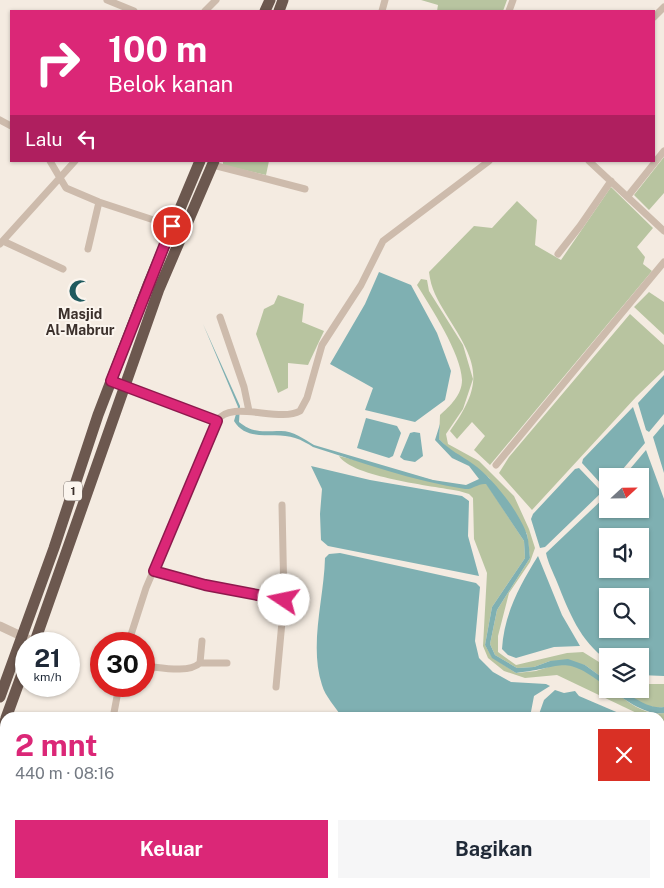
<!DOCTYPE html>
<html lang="id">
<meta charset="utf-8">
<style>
body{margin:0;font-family:"Public Sans",sans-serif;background:#f6f6f7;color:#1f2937;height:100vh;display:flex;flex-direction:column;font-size:19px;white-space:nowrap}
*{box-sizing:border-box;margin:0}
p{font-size:16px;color:#747a83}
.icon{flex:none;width:28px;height:28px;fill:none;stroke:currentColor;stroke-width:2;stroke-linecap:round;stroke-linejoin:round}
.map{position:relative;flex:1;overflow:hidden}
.drawer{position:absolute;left:0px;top:712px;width:665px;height:176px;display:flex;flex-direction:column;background:#fff;border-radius:15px 15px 0 0;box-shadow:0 1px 4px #0004}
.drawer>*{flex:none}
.top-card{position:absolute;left:10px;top:10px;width:645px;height:152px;border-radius:0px;box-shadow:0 1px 4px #0004;background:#db2777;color:#fff;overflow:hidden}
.needle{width:32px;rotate:68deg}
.buttons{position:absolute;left:599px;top:468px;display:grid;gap:10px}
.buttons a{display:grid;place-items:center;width:50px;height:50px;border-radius:0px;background:#fff;box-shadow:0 1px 4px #0004;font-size:25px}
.speed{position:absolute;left:15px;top:632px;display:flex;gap:10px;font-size:25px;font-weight:700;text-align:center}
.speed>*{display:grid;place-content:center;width:65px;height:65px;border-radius:50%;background:#fff;box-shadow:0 1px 4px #0004;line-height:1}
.speed small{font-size:12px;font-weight:400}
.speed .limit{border:8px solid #d22;background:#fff;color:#111}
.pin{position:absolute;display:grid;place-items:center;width:42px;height:42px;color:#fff;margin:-21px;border:2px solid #fff;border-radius:50%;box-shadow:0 1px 5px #0007}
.me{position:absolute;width:55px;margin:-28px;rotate:281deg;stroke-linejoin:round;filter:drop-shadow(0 0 4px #0008)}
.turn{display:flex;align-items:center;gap:18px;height:105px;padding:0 15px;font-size:22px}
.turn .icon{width:65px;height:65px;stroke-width:2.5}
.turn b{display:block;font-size:35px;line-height:42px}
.then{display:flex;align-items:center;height:48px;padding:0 15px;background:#0003;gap:10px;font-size:19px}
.round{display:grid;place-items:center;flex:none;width:52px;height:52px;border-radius:0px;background:#f6f6f7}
.head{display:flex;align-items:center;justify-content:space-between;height:85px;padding:0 15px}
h1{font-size:30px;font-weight:700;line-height:38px;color:#db2777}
.cta{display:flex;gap:10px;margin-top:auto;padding:10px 15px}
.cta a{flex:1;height:58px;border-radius:0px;background:#db2777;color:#fff;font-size:20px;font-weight:700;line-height:58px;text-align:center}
.cta a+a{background:#f6f6f7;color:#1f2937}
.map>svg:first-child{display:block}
.green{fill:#b8c4a0}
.water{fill:#7fb0b2;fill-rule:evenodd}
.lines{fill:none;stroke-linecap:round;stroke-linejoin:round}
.minor{stroke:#cdbbac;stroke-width:7}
.tertiary{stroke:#cdbbac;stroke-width:9}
.trunk{stroke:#6c584f;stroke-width:11}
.route-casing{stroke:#8e194d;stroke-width:12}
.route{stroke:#db2777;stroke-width:9}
.labels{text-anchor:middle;stroke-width:4;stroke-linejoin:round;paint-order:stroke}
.shield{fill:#fbf5ee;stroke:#756b66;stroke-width:1}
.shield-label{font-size:12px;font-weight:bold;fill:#3b302b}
.poi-label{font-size:14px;font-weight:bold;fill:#3b302b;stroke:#fbf5ee}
</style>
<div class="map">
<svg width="664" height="888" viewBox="0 0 664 888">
<rect width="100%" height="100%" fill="#f4ebe1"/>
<path class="green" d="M421 0H507L503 11H437L438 5Z
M664 157V193L649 210 634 195Z
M223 161H269L266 175 223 165Z
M611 187 653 228 637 247 645 257 643 264 652 271 490 465 474 450 485 436 472 422 457 439 450 431C486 381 477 363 446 314 437 299 431 289 429 272L474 226 492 228 517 201 537 220 535 245 561 260Z
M421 279 427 280 429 291 463 345 473 379 463 409 446 434 448 444 479 461 514 496 529 529 535 548 530 562 509 593 498 636V652L516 665 567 653 583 652 607 667V681L585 665 550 661 534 667 517 668 495 655 490 644 497 610 530 558 527 534 489 478 472 464 454 454 439 439 440 415C450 406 462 395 462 380 461 353 431 308 417 285Z
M649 292 664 302V335L634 307Z
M278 295 304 304 302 322 324 331 308 365 288 363V388L278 393 256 334 264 309 274 304Z
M630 314 664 345V370L636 397 532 510 499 473 509 457Z
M339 456 467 489 479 483H486L524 541 525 558 492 607 485 645 492 657 516 673C523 672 530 672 536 671 547 668 558 662 570 664 600 669 631 719 664 713V721L660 722V718L645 717 557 675 525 678 504 671 488 658 483 646 487 573 474 539 473 498 469 494 459 491C433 486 352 477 339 456Z
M640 682 646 684H664V707C648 710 631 698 618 689H640Z
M328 884H427L433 888H327Z"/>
<path class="water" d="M379 272 411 285 437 333 451 371 445 400 415 422 365 410 373 388 330 364 365 304Z
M203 324 240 406 239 422C254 434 263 431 281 431 293 431 304 439 314 445L433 480 466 485 479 479 469 466 452 458 435 440 440 424 439 439C452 452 459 454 473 464 492 477 520 513 527 535 529 542 529 550 530 558L497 610 490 644 495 655 517 668 534 667 550 661 568 659 585 665 607 681V687C562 653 566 668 516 673L492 658 485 645 492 607 525 558 524 541 486 484C478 483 472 490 465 489 413 481 363 463 313 447 308 444 302 440 295 438 276 431 247 443 234 421L238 407Z
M664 375V414L649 432 646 430 638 403Z
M633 407 645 443 617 476H608L607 487 603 486 582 463 583 459Z
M366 418 397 426 401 433 393 456 389 458 357 448Z
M664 424V473L653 437Z
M414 432 420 433 423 456 415 462 404 460 400 457 410 433Z
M646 450 664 499V676L640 675V656H608L607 660C580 641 569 612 557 582 553 572 548 563 546 553L607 495 608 509H640V476H624ZM608 536H640V569H608ZM608 596H640V629H608Z
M311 466 370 480 462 496 469 501 468 536 479 576 328 546 321 540 320 514 322 489Z
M579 468 602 492 545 547 540 548 531 519 533 514 575 469Z
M340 553 476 583 480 587 475 641 479 658 493 672 511 682 546 684 550 686 534 696 530 717H342C336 708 325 696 322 685 309 645 324 599 325 558L329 554Z
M538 556 562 615 580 646 554 647 516 658 508 655 502 649C504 614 520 585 538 556Z
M610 689C629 689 643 710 664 707V713C646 716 624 699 610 689Z
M555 690 564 693 575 691 579 696 628 717H538L544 700Z
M664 759V888H596L598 884H660V760Z
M479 884H592L589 888H478Z"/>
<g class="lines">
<path class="minor" d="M107 0 134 11
M205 11 216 0
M382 11 385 0
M509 11 513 0
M654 17 664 7
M0 120 11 126
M50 161 66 188 99 202 175 227
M589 161 664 231
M213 165 305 189
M628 196 664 151
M3 241 63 269
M0 244 75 161
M88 249 99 202
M558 254 580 226 611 181
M220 317 244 387 249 411
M111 381 217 421 146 588 128 644
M217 421C230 399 279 423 300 411L307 398 322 345 361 285 383 241 489 161
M496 465 664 262
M154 571 205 585 284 600
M200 663H227
M144 666C159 667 188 674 200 663L202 641
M276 687 284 600 282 505
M113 718 119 686
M125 884 139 888
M322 888 323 884"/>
<path class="tertiary" d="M0 626 34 642"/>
<path class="trunk" d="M265 11 270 0
M279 11 283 0
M34 644 159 289 214 161
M0 697 54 548 98 415 148 285 200 161
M6 718 26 663
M0 736 5 721"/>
</g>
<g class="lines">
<defs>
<path id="route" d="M172 226 111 381 217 421 154 571 205 585 284 600"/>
</defs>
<use href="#route" class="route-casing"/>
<use href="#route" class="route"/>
</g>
<defs>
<symbol id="mosque-bare" viewBox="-9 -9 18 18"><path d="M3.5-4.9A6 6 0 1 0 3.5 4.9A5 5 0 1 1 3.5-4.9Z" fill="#1f5a5e" stroke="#fbf5ee" stroke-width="2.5" paint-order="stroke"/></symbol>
</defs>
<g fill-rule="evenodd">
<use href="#mosque-bare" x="64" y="275" width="32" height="32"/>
</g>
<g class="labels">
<rect class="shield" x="64" y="481.5" width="18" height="19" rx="4"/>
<g class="shield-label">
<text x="73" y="495">1</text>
</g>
<g class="poi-label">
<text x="80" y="319">Masjid<tspan x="80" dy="16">Al-Mabrur</tspan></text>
</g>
</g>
</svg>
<div class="buttons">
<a><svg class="needle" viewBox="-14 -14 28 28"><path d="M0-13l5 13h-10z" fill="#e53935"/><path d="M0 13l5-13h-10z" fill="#747a83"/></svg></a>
<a><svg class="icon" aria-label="sound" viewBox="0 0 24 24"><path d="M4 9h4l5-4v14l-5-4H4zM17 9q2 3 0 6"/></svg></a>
<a><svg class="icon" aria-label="search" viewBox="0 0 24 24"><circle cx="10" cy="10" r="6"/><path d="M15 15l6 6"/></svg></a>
<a><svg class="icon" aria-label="layers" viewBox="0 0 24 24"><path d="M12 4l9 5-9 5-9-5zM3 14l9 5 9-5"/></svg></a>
</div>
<div class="speed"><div>21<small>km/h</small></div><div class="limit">30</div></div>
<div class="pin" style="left:172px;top:226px;background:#d93025"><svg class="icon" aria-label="arrive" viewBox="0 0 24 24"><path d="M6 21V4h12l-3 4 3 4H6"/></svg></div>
<svg class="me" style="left:284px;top:600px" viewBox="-20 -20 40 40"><circle r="19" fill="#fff"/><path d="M0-13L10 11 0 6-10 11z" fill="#db2777"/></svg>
<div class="top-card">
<div class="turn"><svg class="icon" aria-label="right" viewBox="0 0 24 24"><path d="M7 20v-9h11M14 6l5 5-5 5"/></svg><div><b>100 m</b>Belok kanan</div></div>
<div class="then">Lalu<svg class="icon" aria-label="left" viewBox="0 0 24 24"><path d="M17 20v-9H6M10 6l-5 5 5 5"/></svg></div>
</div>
<section class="drawer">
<div class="head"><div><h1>2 mnt</h1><p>440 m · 08:16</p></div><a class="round" style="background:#d93025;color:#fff"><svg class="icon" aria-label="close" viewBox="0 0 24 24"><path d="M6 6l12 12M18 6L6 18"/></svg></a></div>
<div class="cta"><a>Keluar</a><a>Bagikan</a></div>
</section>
</div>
